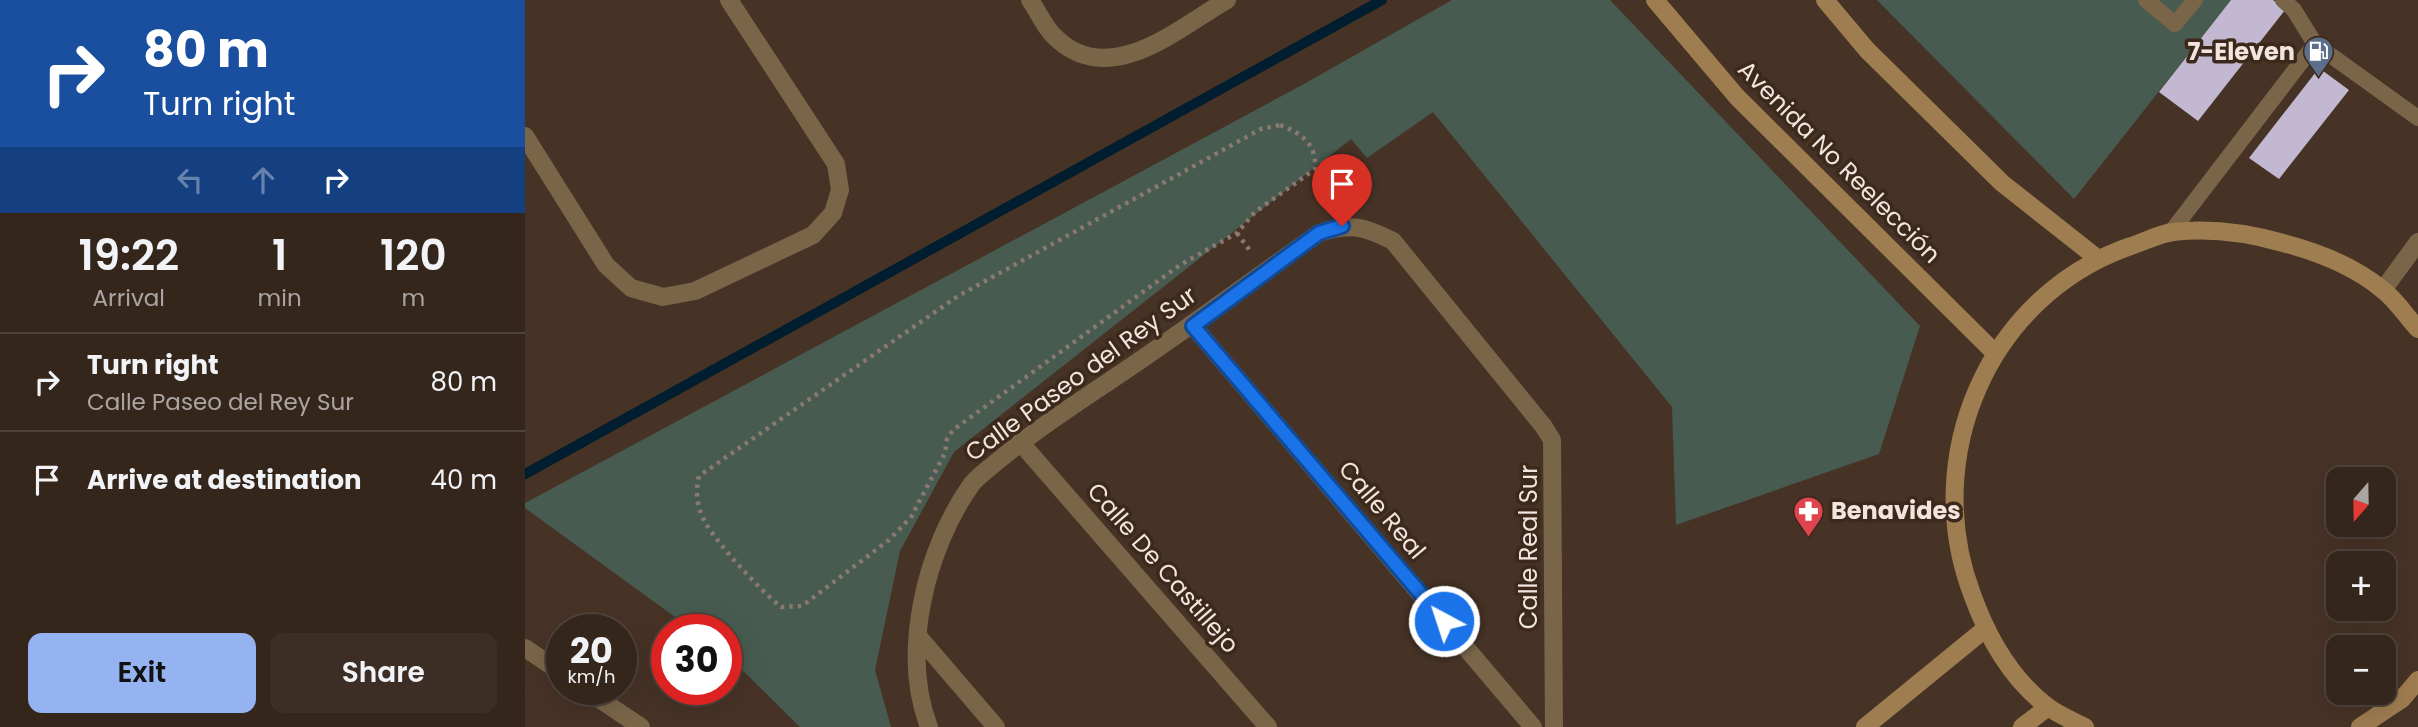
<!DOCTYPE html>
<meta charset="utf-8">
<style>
body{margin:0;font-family:Poppins,sans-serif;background:#3d2e25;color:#f1f3f6;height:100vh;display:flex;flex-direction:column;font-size:26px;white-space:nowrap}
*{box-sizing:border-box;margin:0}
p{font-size:23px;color:#aaa5a3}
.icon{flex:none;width:38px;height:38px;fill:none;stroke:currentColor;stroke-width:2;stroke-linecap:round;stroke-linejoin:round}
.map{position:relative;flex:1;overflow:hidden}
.sheet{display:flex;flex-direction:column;background:#35261c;width:525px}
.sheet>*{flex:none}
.guide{background:#1a4fa0;color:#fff;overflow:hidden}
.needle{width:46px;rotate:200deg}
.controls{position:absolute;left:1801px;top:467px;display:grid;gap:14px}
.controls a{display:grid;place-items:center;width:70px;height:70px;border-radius:14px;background:#35261c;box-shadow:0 7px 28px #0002,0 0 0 2px #4f433b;font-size:35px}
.speed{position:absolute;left:21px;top:614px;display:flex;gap:14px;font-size:35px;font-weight:700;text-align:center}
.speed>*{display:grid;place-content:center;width:91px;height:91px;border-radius:50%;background:#35261c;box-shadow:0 7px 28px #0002,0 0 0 2px #4f433b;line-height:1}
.speed small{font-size:18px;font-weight:400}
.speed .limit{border:10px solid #d22;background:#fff;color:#111}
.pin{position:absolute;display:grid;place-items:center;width:60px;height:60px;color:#fff;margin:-72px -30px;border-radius:50% 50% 50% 0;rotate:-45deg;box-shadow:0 0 7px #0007}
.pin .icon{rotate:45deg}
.me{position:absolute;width:77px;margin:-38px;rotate:320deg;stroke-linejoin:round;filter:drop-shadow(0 0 5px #0008)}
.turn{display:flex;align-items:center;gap:24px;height:147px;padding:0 28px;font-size:32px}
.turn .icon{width:91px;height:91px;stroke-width:2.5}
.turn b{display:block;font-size:49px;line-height:60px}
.lanes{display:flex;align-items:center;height:66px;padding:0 28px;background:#0003;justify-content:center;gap:35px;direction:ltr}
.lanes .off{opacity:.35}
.eta{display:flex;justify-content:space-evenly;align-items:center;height:119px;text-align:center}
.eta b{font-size:42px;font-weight:600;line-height:49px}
.button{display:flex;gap:14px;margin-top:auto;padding:14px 28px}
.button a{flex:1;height:80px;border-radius:14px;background:#95b2f1;color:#111;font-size:28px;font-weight:600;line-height:80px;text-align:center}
.button a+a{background:#3d2e25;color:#f1f3f6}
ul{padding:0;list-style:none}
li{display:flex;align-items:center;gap:21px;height:98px;padding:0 28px;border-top:2px solid #4f433b}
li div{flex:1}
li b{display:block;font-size:26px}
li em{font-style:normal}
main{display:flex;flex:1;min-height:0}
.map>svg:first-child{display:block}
.green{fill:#475b50}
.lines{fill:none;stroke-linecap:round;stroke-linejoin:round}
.stream{stroke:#001e2f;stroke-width:10}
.building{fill:#c3b8d1}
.path{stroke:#8a796e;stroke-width:4.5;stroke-dasharray:3.5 5;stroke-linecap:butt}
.service{stroke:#7a6549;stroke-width:16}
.minor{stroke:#7a6549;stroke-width:18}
.tertiary{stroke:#7a6549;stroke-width:18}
.secondary{stroke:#9e7d50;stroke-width:18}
.route-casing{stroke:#114b97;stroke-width:18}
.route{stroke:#1a73e8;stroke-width:12}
.labels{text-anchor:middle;stroke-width:7;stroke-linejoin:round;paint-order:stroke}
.poi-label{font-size:24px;font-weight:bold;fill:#f2e5dd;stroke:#3c291c;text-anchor:end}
.street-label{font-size:24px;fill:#f2e5dd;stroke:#3c291c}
</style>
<main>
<section class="sheet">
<div class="guide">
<div class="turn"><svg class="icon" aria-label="right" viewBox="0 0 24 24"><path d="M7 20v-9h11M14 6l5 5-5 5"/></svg><div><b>80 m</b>Turn right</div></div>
<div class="lanes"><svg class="icon off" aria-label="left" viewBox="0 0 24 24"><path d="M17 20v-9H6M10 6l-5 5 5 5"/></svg><svg class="icon off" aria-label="ahead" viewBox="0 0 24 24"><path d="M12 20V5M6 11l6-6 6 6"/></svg><svg class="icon" aria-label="right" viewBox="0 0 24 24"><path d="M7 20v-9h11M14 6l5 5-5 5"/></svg></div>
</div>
<div class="eta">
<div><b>19:22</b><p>Arrival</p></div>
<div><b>1</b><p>min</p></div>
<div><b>120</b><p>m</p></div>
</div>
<ul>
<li><svg class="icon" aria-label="right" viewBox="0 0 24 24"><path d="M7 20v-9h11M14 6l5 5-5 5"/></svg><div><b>Turn right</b><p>Calle Paseo del Rey Sur</p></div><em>80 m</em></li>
<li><svg class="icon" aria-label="arrive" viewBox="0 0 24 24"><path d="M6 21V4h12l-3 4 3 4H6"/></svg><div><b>Arrive at destination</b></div><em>40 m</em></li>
</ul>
<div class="button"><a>Exit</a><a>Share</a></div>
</section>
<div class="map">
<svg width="1893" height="727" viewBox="0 0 1893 727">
<rect width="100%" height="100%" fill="#473326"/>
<path class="green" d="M927 0H1085L1395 326 1354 454 1151 525 1147 407 908 112 842 158 826 139 429 452 375 551 350 670 366 727H275L201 654V630H168L0 508V503L779 84Z
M1352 0H1706L1549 199Z"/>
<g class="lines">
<path class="stream" d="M0 474 857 0"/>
</g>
<path class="building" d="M1706 0H1748L1760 10 1673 121 1634 92Z
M1794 68 1824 90 1754 179 1724 158Z"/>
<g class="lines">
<path class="path" d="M755 125C776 133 792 144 790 169L730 212 712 233 655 265 428 430 422 439 420 453 386 517 364 540 277 606 256 607C235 590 194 546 180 522 172 508 170 492 174 476L433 296 736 129Z
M712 233 726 252"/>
<path class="service" d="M1621 0 1650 24 1670 0
M1758 0 1769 10 1790 44
M1646 232 1790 44 1893 118"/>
<path class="minor" d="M505 0C513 11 519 27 529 36 583 91 652 29 702 0
M0 136 81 265 106 288 138 297 170 291 288 235 308 213 315 190 311 164 204 0
M668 326 1008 727
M495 442 743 727
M393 636 471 727
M0 648 37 673
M61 690 116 727
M404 727C375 652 401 549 446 485 452 477 462 470 469 464 506 433 546 407 586 380 657 333 725 282 794 233 826 223 838 226 868 241L1019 427 1027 440 1029 727"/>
<path class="tertiary" d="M1858 290 1893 242"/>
<path class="secondary" d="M1130 0 1212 97 1470 353
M1300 0 1342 50 1477 183 1572 258
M1340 727 1460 629
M1497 727 1523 707
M1560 727C1548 721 1534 715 1523 707 1486 679 1462 636 1447 594 1395 457 1463 297 1603 247 1617 243 1633 234 1648 232 1684 228 1723 233 1758 243 1793 252 1829 266 1858 290 1871 300 1882 317 1893 329
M1835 727 1877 699 1893 680"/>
</g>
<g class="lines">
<defs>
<path id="route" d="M817 226 794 233 668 326 919 621"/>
</defs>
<use href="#route" class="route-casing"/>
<use href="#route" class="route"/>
</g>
<defs>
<symbol id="fuel-pin" viewBox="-11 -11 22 30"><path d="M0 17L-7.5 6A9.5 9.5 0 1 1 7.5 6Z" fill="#5c6f8a" stroke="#3c291c"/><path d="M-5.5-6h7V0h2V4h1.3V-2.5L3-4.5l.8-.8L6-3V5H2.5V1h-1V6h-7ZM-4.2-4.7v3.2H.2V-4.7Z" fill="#fff"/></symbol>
<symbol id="pharmacy-pin" viewBox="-11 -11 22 30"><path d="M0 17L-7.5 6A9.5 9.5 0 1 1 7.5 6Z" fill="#e0444e" stroke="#3c291c"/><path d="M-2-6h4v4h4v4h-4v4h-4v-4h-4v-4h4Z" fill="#fff"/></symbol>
</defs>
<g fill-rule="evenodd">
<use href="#fuel-pin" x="1776" y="34" width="35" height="47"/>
<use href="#pharmacy-pin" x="1266" y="494" width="35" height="47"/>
</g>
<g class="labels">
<g class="poi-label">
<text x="1770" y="60">7-Eleven</text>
<text x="1306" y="519" text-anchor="start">Benavides</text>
</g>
<g class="street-label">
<text transform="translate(1314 162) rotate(45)" y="8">Avenida No Reelección</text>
<text transform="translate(556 374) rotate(-36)" y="8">Calle Paseo del Rey Sur</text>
<text transform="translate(857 510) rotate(50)" y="8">Calle Real</text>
<text transform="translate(1004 547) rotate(-90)" y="8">Calle Real Sur</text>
<text transform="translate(638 568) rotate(49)" y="8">Calle De Castillejo</text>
</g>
</g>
</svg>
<div class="controls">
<a><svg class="needle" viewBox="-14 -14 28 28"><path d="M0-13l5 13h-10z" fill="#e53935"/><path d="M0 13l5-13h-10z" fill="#aaa5a3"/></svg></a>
<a>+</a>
<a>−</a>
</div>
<div class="speed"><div>20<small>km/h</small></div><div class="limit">30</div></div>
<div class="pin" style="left:817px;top:226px;background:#d93025"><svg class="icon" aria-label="arrive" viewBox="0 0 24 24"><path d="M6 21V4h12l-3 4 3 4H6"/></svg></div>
<svg class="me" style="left:919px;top:621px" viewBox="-20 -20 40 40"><circle r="17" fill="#1a73e8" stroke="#fff" stroke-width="3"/><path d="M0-11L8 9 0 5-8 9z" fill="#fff"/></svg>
</div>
</main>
